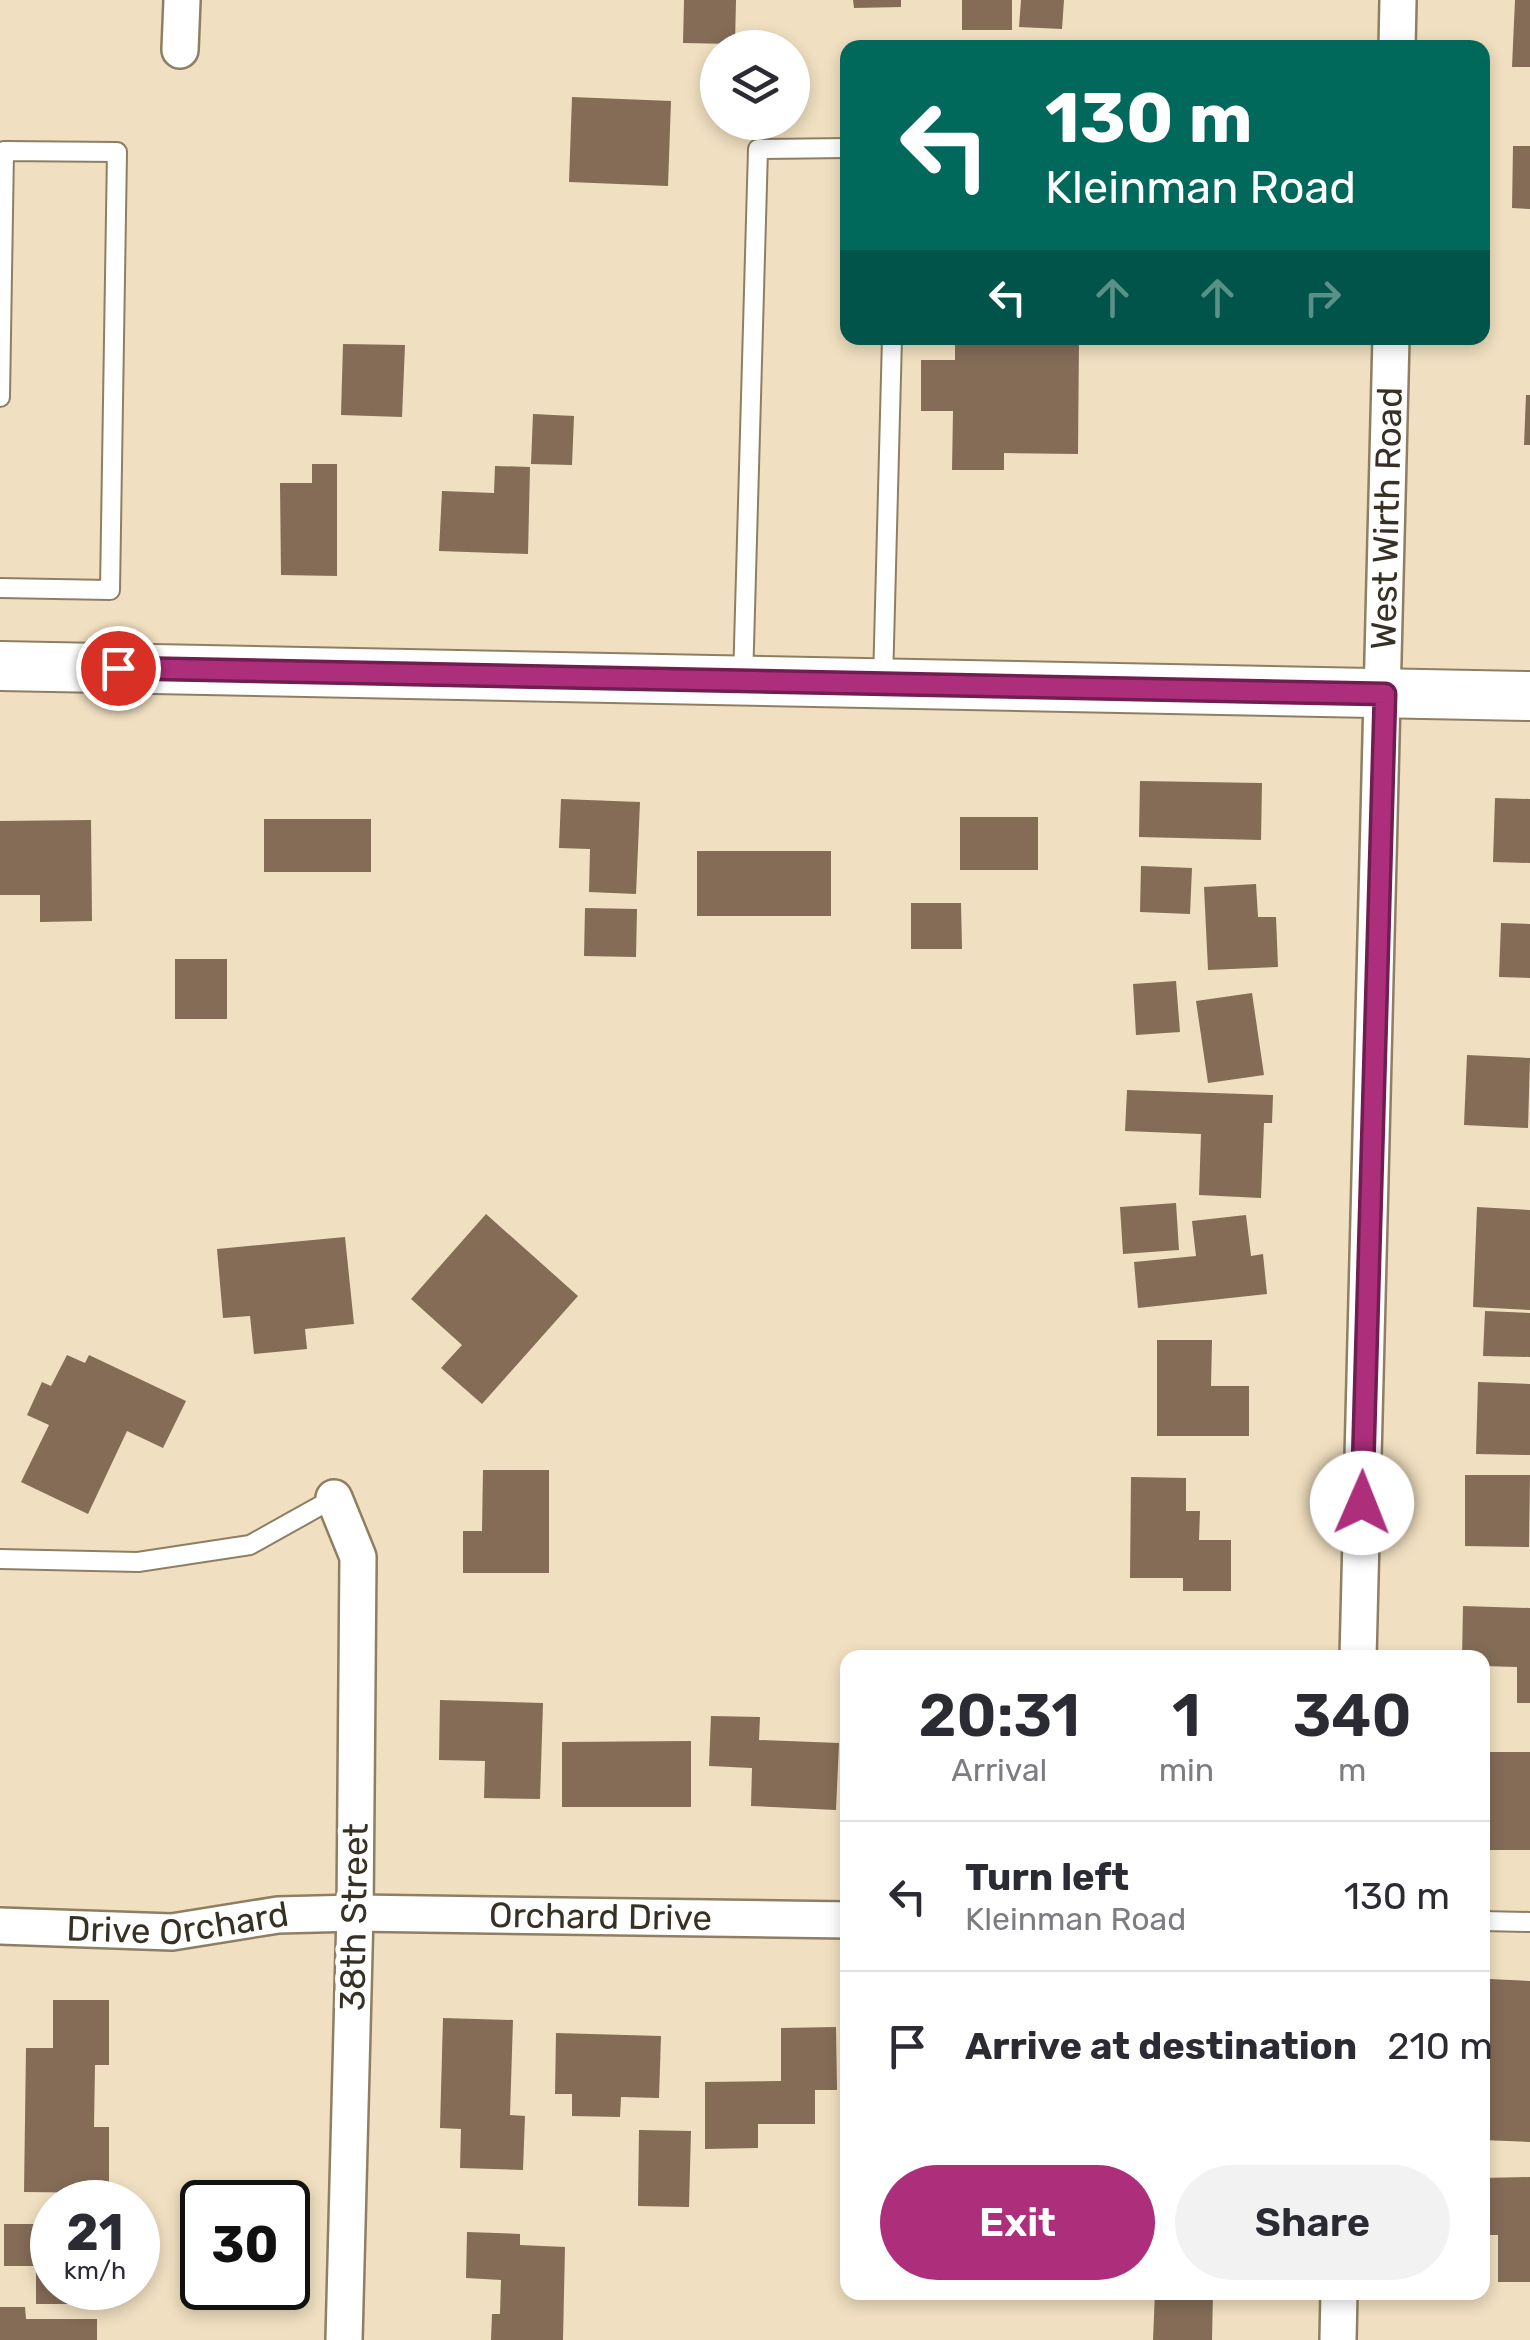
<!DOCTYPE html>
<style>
body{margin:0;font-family:Rubik,sans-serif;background:#f2f2f3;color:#2b2b33;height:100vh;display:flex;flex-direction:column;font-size:38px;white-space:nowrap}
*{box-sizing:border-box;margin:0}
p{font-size:32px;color:#7c7c81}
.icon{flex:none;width:55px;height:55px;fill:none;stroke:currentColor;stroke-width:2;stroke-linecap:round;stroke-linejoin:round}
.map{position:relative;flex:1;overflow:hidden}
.sheet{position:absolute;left:840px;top:1650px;width:650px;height:650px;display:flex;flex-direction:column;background:#fff;border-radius:20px;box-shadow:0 5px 15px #0003}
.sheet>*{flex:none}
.top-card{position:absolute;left:840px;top:40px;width:650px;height:305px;border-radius:20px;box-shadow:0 5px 15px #0003;background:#00695c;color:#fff;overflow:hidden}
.controls{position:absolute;left:700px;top:30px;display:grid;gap:20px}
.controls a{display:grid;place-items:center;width:110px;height:110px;border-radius:50%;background:#fff;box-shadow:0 5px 15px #0003;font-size:50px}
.speed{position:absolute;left:30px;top:2180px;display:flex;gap:20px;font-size:50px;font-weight:700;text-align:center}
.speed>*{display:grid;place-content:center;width:130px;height:130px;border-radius:50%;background:#fff;box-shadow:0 5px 15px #0003;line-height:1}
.speed small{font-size:25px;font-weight:400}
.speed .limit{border:5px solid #111;border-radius:15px;background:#fff;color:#111}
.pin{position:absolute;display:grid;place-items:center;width:85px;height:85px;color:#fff;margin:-42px;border:5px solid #fff;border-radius:50%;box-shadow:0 2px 10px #0007}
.me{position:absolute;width:110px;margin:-55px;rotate:1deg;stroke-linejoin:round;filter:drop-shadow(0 0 8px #0008)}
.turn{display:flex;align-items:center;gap:35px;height:210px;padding:0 40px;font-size:45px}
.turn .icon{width:130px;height:130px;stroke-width:2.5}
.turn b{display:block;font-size:70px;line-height:85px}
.lanes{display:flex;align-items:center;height:95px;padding:0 40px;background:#0003;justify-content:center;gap:50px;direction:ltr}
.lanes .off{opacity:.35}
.eta{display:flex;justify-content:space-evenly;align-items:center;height:170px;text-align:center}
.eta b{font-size:60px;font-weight:600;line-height:70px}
.action{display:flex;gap:20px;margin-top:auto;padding:20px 40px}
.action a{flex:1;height:115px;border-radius:60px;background:#ad2e7b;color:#fff;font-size:40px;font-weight:600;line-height:115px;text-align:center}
.action a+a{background:#f2f2f3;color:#2b2b33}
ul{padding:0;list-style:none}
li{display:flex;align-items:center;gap:30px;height:150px;padding:0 40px;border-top:2px solid #e1e1e2}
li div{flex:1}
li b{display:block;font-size:38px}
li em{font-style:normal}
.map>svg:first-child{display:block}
.building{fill:#846c57}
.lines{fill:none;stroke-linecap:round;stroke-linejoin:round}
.lane-casing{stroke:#8e7f63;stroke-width:22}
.street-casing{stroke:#8e7f63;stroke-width:40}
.secondary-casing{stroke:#8e7f63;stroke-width:52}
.lane{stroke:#fff;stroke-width:18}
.street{stroke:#fff;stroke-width:35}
.secondary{stroke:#fff;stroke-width:48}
.route-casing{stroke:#701e50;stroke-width:25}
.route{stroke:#ad2e7b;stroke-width:18}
.labels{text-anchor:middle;stroke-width:10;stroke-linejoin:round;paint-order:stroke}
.street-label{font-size:35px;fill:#373024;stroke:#fff}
</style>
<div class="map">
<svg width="1530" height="2340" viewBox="0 0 1530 2340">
<rect width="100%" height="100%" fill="#f0dfc0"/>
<path class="building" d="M684 0H736L735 44 683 43Z
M853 0H901V7L854 8Z
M962 0H1012V30H962Z
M1021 0H1064L1062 29 1019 27Z
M1515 0H1530V67H1512Z
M572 97 671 101 668 186 569 182Z
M1513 146H1530V209L1512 208Z
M955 338H1079L1078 454 1004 453V470H952L953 411H921V360H955Z
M343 344 405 345 402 417 341 415Z
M1526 395H1530V445H1524Z
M533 414 574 416 572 465 531 464Z
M312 464H337V576L281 575 280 483H312Z
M495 466 530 467 528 554 439 551 442 491 494 493Z
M1140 781 1262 783 1261 840 1139 837Z
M1495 798 1530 799V863L1493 862Z
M561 799 640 802 636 894 589 892 590 849 559 848Z
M960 817H1038V870H960Z
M264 819H371V872H264Z
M91 820 92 921 40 922V895H0V821Z
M697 851H831V916H697Z
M1141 866 1192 868 1190 914 1140 912Z
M1256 884 1258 917H1276L1278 967 1208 970 1204 887Z
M911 903H961L962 949H911Z
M585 908 637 909 636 957 584 956Z
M1501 923 1530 924V978L1499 977Z
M175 959H227V1019H175Z
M1176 981 1180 1032 1136 1035 1133 984Z
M1252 993 1264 1075 1208 1083 1196 1001Z
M1467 1055 1530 1058 1528 1128 1464 1125Z
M1127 1090 1273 1095 1272 1123H1264L1261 1198 1199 1195 1201 1134 1125 1131Z
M1176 1203 1179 1250 1123 1254 1120 1207Z
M1477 1207 1530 1210V1310L1473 1307Z
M486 1214 578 1296 482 1404 441 1368 462 1345 411 1299Z
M1246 1215 1251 1256 1263 1254 1267 1294 1138 1308 1134 1262 1196 1256 1192 1221Z
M345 1237 354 1324 305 1329 307 1349 254 1354 250 1316 223 1318 217 1249Z
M1485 1311 1530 1313V1357L1483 1356Z
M1157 1340H1212L1211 1386H1249V1436H1157Z
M67 1355 85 1363 89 1355 186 1401 163 1448 127 1431 88 1514 21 1482 49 1425 27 1415 42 1382 51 1386Z
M1478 1382 1530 1384V1455L1476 1454Z
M483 1470H549V1573H463V1531H482Z
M1465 1475H1530L1529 1547 1465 1546Z
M1131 1477 1186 1478V1511H1200L1199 1540H1231V1591H1183V1578H1130Z
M1463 1606 1530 1608V1703H1517V1667L1482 1666V1658H1462Z
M440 1700 543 1703 540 1799 484 1798 485 1761 439 1760Z
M711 1716 760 1717 759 1740 839 1743 836 1810 751 1806 752 1768 709 1766Z
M691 1741V1807H562V1742Z
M1482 1752H1530V1850H1482Z
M1490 1979 1530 1981V2142L1482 2140V2040H1488Z
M53 2000H109V2065H95L94 2127H109V2193L24 2192 26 2048H53Z
M443 2018 513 2020 510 2115 525 2116 523 2170 460 2168 461 2129 440 2128Z
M836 2027 837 2090H815V2124H758V2148L705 2149V2082L781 2081V2028Z
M556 2033 661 2036 659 2098 621 2097 620 2117 572 2116V2094H555Z
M639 2130 691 2131 689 2207 638 2206Z
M1530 2177V2282H1498V2235H1482V2178Z
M4 2224H52V2288H88V2304H36V2266H4Z
M467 2232 520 2234V2245L565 2247 563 2340H491L492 2314H500L501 2280 466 2278Z
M1155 2292H1213L1212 2340H1153Z
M0 2307H25L26 2319H97V2340H0Z"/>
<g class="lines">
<defs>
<path id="lane" d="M0 397 4 151 117 152 110 590 0 588
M743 681 758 149 848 148
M883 682 892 338
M0 1559 138 1562 250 1545 334 1498
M1482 1921 1530 1922"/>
<g id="street">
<path d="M1397 48 1398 0"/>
<path d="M180 50 182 0"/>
<path d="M334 1498 358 1557 355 1913 344 2340"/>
<path id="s1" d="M1358 1658 1391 338"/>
<path id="s2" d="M0 1926 172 1932 278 1915 355 1913 848 1920"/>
<path d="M1338 2340 1339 2292"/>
</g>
<path id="secondary" d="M0 666 1530 696"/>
</defs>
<use href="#lane" class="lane-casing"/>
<use href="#street" class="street-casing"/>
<use href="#secondary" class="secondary-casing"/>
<use href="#lane" class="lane"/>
<use href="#street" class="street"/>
<use href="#secondary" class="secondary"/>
</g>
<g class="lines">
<defs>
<path id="route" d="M118 668 1385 694 1362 1503"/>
</defs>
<use href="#route" class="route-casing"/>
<use href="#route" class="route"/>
</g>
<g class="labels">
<g class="street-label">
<text dy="12" stroke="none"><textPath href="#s1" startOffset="1140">West Wirth Road</textPath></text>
<text dy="12" stroke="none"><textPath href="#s2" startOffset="602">Orchard Drive</textPath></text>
<text transform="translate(354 1917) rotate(-89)" y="12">38th Street</text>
<text dy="12" stroke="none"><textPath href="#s2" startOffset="178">Drive Orchard</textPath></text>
</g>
</g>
</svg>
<div class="controls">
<a><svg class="icon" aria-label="layers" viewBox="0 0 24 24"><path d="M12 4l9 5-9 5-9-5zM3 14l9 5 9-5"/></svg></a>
</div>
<div class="speed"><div>21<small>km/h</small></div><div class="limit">30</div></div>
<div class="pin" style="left:118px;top:668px;background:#d93025"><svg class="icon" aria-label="arrive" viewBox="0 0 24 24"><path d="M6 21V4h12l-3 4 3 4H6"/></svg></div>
<svg class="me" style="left:1362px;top:1503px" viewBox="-20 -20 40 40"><circle r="19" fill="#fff"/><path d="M0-13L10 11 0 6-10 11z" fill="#ad2e7b"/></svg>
<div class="top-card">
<div class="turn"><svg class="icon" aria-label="left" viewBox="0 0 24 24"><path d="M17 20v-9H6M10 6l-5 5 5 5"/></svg><div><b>130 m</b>Kleinman Road</div></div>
<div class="lanes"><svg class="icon" aria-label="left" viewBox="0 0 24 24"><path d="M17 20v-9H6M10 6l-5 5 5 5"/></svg><svg class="icon off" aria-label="ahead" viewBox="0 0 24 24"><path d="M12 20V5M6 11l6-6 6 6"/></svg><svg class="icon off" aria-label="ahead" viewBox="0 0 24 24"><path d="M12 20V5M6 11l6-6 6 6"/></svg><svg class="icon off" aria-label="right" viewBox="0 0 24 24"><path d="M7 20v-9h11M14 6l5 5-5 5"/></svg></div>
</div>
<section class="sheet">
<div class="eta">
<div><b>20:31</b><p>Arrival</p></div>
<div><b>1</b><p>min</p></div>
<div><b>340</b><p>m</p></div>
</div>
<ul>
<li><svg class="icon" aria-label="left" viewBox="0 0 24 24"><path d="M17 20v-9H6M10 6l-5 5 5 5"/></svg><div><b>Turn left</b><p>Kleinman Road</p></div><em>130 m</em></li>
<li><svg class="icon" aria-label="arrive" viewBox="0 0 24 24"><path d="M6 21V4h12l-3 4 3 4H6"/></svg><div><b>Arrive at destination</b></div><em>210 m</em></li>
</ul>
<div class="action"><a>Exit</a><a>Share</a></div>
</section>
</div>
